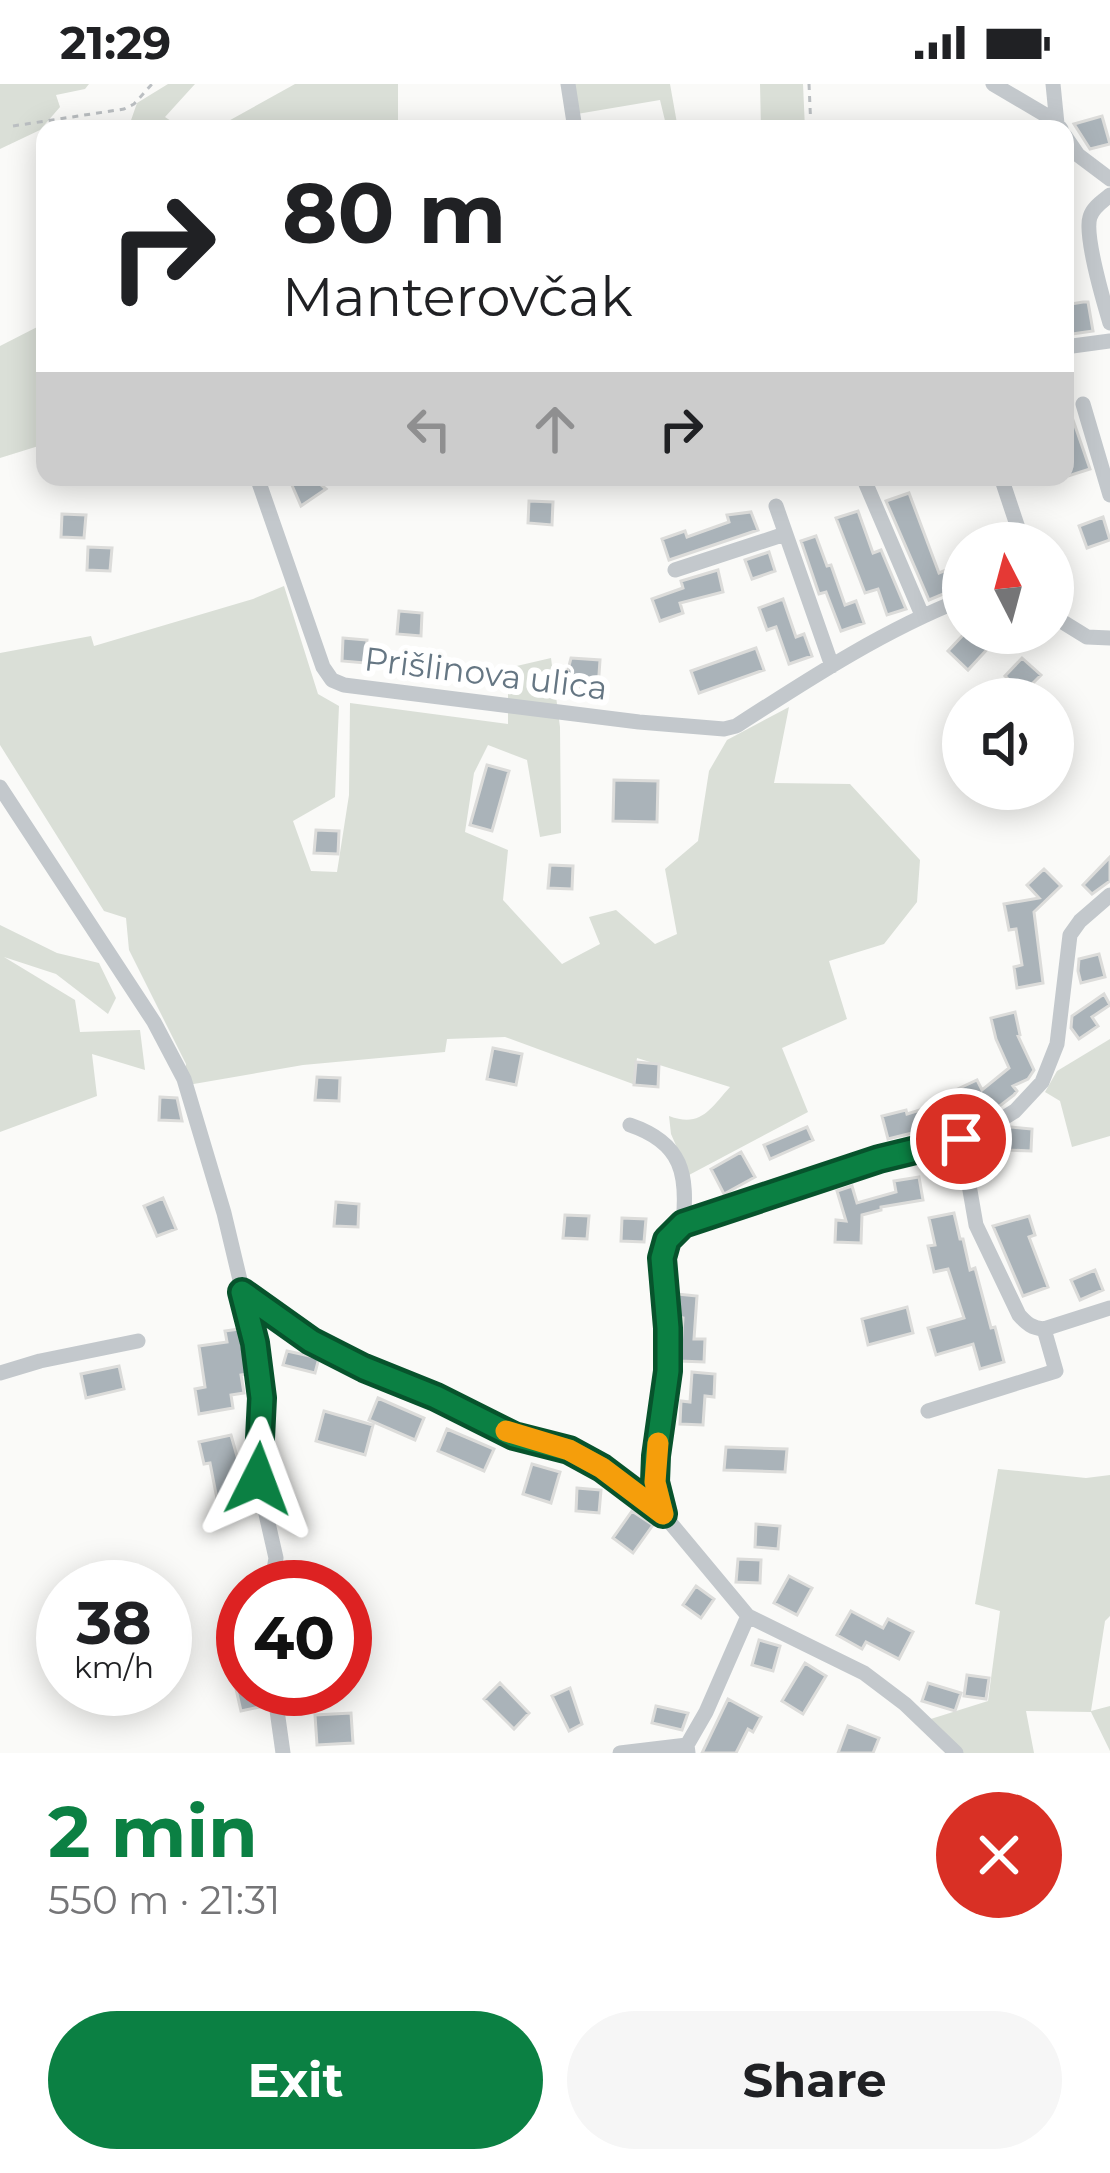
<!DOCTYPE html>
<meta charset="utf-8">
<style>
body{margin:0;font-family:Montserrat,sans-serif;background:#f6f6f6;color:#202124;height:100vh;display:flex;flex-direction:column;font-size:45px;white-space:nowrap}
*{box-sizing:border-box;margin:0}
p{font-size:39px;color:#757577}
.icon{flex:none;width:66px;height:66px;fill:none;stroke:currentColor;stroke-width:2;stroke-linecap:round;stroke-linejoin:round}
.map{position:relative;height:1669px;overflow:hidden}
.sheet{display:flex;flex-direction:column;background:#fff;flex:1}
.sheet>*{flex:none}
.top-card{position:absolute;left:36px;top:36px;width:1038px;height:366px;border-radius:24px;box-shadow:0 6px 30px #0003;background:#fff;color:#202124;overflow:hidden}
.needle{width:78px;rotate:354deg}
.buttons{position:absolute;left:942px;top:438px;display:grid;gap:24px}
.buttons a{display:grid;place-items:center;width:132px;height:132px;border-radius:50%;background:#fff;box-shadow:0 6px 30px #0003;font-size:60px}
.speed{position:absolute;left:36px;top:1476px;display:flex;gap:24px;font-size:60px;font-weight:700;text-align:center}
.speed>*{display:grid;place-content:center;width:156px;height:156px;border-radius:50%;background:#fff;box-shadow:0 6px 30px #0003;line-height:1}
.speed small{font-size:30px;font-weight:400}
.speed .limit{border:18px solid #d22;background:#fff;color:#111}
.pin{position:absolute;display:grid;place-items:center;width:102px;height:102px;color:#fff;margin:-51px;border:6px solid #fff;border-radius:50%;box-shadow:0 3px 12px #0007}
.me{position:absolute;width:132px;margin:-66px;rotate:3deg;stroke-linejoin:round;filter:drop-shadow(0 0 9px #0008)}
.turn{display:flex;align-items:center;gap:42px;height:252px;padding:0 48px;font-size:54px}
.turn .icon{width:156px;height:156px;stroke-width:2.5}
.turn b{display:block;font-size:84px;line-height:102px}
.lanes{display:flex;align-items:center;height:114px;padding:0 48px;background:#0003;justify-content:center;gap:60px;direction:ltr}
.lanes .off{opacity:.35}
.round{display:grid;place-items:center;flex:none;width:126px;height:126px;border-radius:63px;background:#f6f6f6}
.summary{display:flex;align-items:center;justify-content:space-between;height:204px;padding:0 48px}
h1{font-size:72px;font-weight:700;line-height:90px;color:#0b8043}
.primary-button{display:flex;gap:24px;margin-top:auto;padding:24px 48px}
.primary-button a{flex:1;height:138px;border-radius:72px;background:#0b8043;color:#fff;font-size:48px;font-weight:700;line-height:138px;text-align:center}
.primary-button a+a{background:#f6f6f6;color:#202124}
.status{display:flex;justify-content:space-between;align-items:center;height:84px;padding:0 60px;background:#fff;direction:ltr}
.status svg{height:33px;fill:currentColor}
.map>svg:first-child{display:block}
.green{fill:#dadfd7}
.building{fill:#aab3b9;stroke:#dcdcda;stroke-width:3}
.lines{fill:none;stroke-linecap:round;stroke-linejoin:round}
.path{stroke:#bbbfc2;stroke-width:3;stroke-dasharray:6 6;stroke-linecap:butt}
.minor{stroke:#c3c8cc;stroke-width:15}
.route-casing{stroke:#07532c;stroke-width:30}
.route{stroke:#0b8043;stroke-width:21}
.slow{stroke:#f59e0b;stroke-width:21}
.labels{text-anchor:middle;stroke-width:12;stroke-linejoin:round;paint-order:stroke}
.street-label{font-size:33px;fill:#657683;stroke:#fff}
</style>
<div class="status"><b>21:29</b><svg viewBox="0 0 49 12"><path d="M0 12V9h3v3zM5 12V6h3v6zM10 12V3h3v9zM15 12V0h3v12zM26 1h20v11H26zM47 4h2v5h-2z"/></svg></div>
<div class="map">
<svg width="1110" height="1669" viewBox="0 0 1110 1669">
<rect width="100%" height="100%" fill="#fafaf8"/>
<path class="green" d="M0 0H89L85 5 56 11 60 23 40 46 0 65Z
M168 0H195L165 33 183 45H128L137 19Z
M295 0H398V44L346 45 339 40 331 45H214Z
M572 0H670L678 45H667L660 16 577 30Z
M760 0H803L805 45H761Z
M45 239V360L0 374V262Z
M284 502 318 610 339 622 335 713 293 737 311 787 337 788 349 711 350 619 508 640V584L551 574 560 643 561 749 540 753 527 676 488 661 474 689 465 748 508 766 503 816 562 880 600 860 589 833 616 826 655 860 677 850 665 785 698 757 709 687 727 656 789 623 774 699 850 700 920 776 917 818 884 860 829 877 847 935 782 964 808 1028 689 1091 671 1050 669 1032C701 1044 710 1025 730 1003L637 974 633 1000 505 953 447 955 445 968 303 981 182 1002 186 980 129 866 126 834 104 827 0 661V569L91 552 94 562 253 515Z
M0 841 57 869 99 879 116 914 108 930 56 890 4 873 75 916 80 948 140 946 145 986 92 970 97 1012 0 1048Z
M1110 955V1052L1072 1063 1060 1017 1045 1008 1057 987Z
M998 1385 1086 1394 1110 1391V1532L1105 1537 1091 1627 1110 1622V1667L1091 1628 1026 1627 1034 1669H949L918 1639 988 1617 1000 1527 975 1520Z"/>
<path class="building" d="M1102 32 1110 60 1090 65 1074 40Z
M1083 218H1088L1093 247 1065 251V221Z
M1065 313 1090 385 1065 393Z
M314 395 326 405 301 422 291 399Z
M909 409 939 489 946 486 953 506 929 516 886 417Z
M529 417 553 418 552 441 528 439Z
M858 427 873 469 881 466 906 525 887 531 878 505 865 509 836 434Z
M751 428 758 446 669 476 662 455 685 447 687 453 729 438 727 431Z
M62 430 86 431 84 454 61 453Z
M1103 433 1110 456 1087 464 1079 442Z
M816 452 827 482 831 481 845 521 856 517 864 539 841 547 826 508 819 510 801 457Z
M88 463 112 464 110 487 87 486Z
M769 468 775 487 752 495 745 476Z
M718 486 723 508 680 519 683 529 660 537 652 515 683 504 681 497Z
M783 515 796 553 804 550 812 572 789 580 776 543 767 546 759 524Z
M399 527 422 529 421 552 397 550Z
M965 549H1019L1002 567 993 559 968 586 948 567Z
M343 554 367 556 365 579 342 577Z
M756 564 764 586 699 609 691 587Z
M571 574 600 576 598 605 564 601Z
M1022 574 1041 591 1023 609 1005 592Z
M487 681 509 687 492 747 470 741Z
M614 696 658 697 657 738 613 737Z
M316 746 339 747 338 770 314 769Z
M1110 773V797L1092 810 1083 801Z
M550 781 573 782 572 805 548 804Z
M1044 785 1061 802 1034 828 1043 899 1017 904 1014 883 1022 881 1016 845 1009 846 1004 820 1039 814 1027 801Z
M1099 870 1105 893 1081 899 1078 887 1079 875Z
M1104 910 1110 921 1092 933 1098 942 1079 955 1071 944 1072 932Z
M1015 928 1020 951 1018 952 1034 986 1028 995 1013 1002 1017 1007 1014 1011 1001 1021 974 1034 918 1053 916 1048 888 1055 882 1032 906 1026 907 1030 933 1022 932 1017 977 996 982 1006 1009 984 996 955 991 934Z
M493 964 522 970 516 1001 487 995Z
M636 978 659 980 658 1003 634 1001Z
M317 993 340 994 339 1017 315 1016Z
M160 1013 177 1014 182 1037 159 1036Z
M807 1043 813 1056 770 1075 764 1061Z
M1011 1043 1032 1045 1031 1067 1007 1066 1009 1045Z
M741 1068 755 1093 724 1110 711 1085Z
M919 1093 923 1116 881 1123V1126L862 1131 861 1159 835 1158 836 1136 846 1137 837 1107 852 1102 857 1119 896 1108 894 1097Z
M163 1114 176 1145 157 1152 144 1122Z
M336 1118 359 1120 358 1143 334 1142Z
M954 1129 960 1155H963L970 1186 975 1184 991 1244 995 1243 1004 1278 980 1285 973 1260 936 1271 928 1244 964 1234 948 1185 934 1188 928 1162 935 1161 929 1134Z
M565 1131 589 1132 587 1155 563 1154Z
M1029 1132 1035 1151 1029 1153 1048 1203 1023 1212 993 1142Z
M622 1134 646 1135 644 1158 621 1157Z
M1095 1186 1103 1206 1080 1216 1071 1196Z
M677 1210 697 1212 694 1255H705L704 1278 680 1277 683 1234 679 1233Z
M907 1223 913 1249 868 1261 862 1235Z
M239 1245 247 1290 241 1291 244 1309 231 1311 233 1324 199 1330 195 1305 205 1303 199 1262 227 1258 225 1247Z
M287 1267 319 1274 315 1289 283 1281Z
M119 1282 124 1305 86 1314 81 1290Z
M692 1288 715 1290 714 1313 705 1312 703 1341 680 1340 681 1317 690 1318Z
M378 1314 424 1334 415 1356 369 1336Z
M324 1327 373 1341 365 1371 316 1357Z
M447 1345 494 1365 484 1387 438 1367Z
M231 1351 244 1397 233 1399 236 1416 218 1420 210 1379 204 1380 199 1358Z
M726 1363 787 1365 785 1388 724 1386Z
M532 1380 560 1388 551 1419 523 1410Z
M577 1404 601 1406 599 1429 576 1427Z
M632 1427 653 1441 633 1469 613 1454Z
M756 1440 780 1442 778 1465 755 1463Z
M738 1475 761 1476 760 1499 736 1498Z
M789 1492 812 1504 797 1531 774 1519Z
M696 1502 714 1515 701 1534 683 1521Z
M851 1527 883 1544 888 1535 913 1548 899 1575 866 1558 862 1565 837 1551Z
M759 1556 780 1562 773 1587 752 1581Z
M805 1579 826 1592 803 1630 782 1617Z
M967 1591 989 1594 986 1615 964 1612Z
M500 1599 529 1629 514 1645 484 1615Z
M928 1599 961 1609 955 1627 922 1617Z
M570 1604 582 1640 569 1647 552 1612Z
M236 1605H262L264 1622 241 1627Z
M728 1615 761 1633 753 1648 748 1645 736 1669H702Z
M656 1622 688 1629 682 1646 652 1639Z
M351 1629 353 1659 317 1661 315 1631Z
M848 1642 879 1654 873 1669H838Z"/>
<g class="lines">
<path class="path" d="M809 0 811 45
M13 42 124 25 134 20 152 0"/>
<path class="minor" d="M568 0 575 45
M993 0 1054 36 1061 45
M1053 0 1057 40
M1065 52 1078 71 1110 95
M1110 111C1103 117 1093 123 1090 133 1084 151 1104 219 1110 239
M1065 263 1110 257
M1083 320 1110 411
M257 393 323 583 332 596 344 601 639 638 724 645 736 642C809 595 882 547 963 515
M863 393 922 531
M1001 393 1023 459
M776 422 832 582
M675 486 785 450
M1053 532 1087 553 1110 554
M0 703 154 938 184 995 224 1129 255 1259 262 1314 258 1395 276 1474 271 1503
M630 1041C683 1059 688 1091 683 1140
M961 1055 976 1141 1019 1231C1027 1240 1032 1244 1044 1245L1110 1224
M242 1208 311 1257 364 1284 437 1313 514 1352 569 1366 602 1384 663 1430 748 1532 864 1589 905 1620 956 1669
M0 1289 40 1277 138 1257
M928 1327 1056 1287 1044 1245
M663 1430 655 1398 656 1372 668 1287V1244L661 1175 667 1157 683 1140 879 1075 961 1055 994 1040 1015 1027 1042 998 1057 960 1070 851 1080 837 1110 811
M274 1605 283 1669
M620 1669 687 1661
M688 1669 687 1661 706 1628 748 1532"/>
</g>
<g class="lines">
<defs>
<path id="route" d="M258 1395 262 1314 255 1259 242 1208 311 1257 364 1284 436 1313 514 1352 569 1366 602 1384 663 1430 655 1398 656 1372 668 1287V1244L662 1174 667 1156 683 1140 879 1075 961 1055"/>
</defs>
<use href="#route" class="route-casing"/>
<use href="#route" class="route"/>
<path class="slow" d="M506 1347 569 1366 602 1384 663 1430 655 1398 658 1359"/>
</g>
<g class="labels">
<g class="street-label">
<text transform="translate(486 589) rotate(7)" y="12">Prišlinova ulica</text>
</g>
</g>
</svg>
<div class="buttons">
<a><svg class="needle" viewBox="-14 -14 28 28"><path d="M0-13l5 13h-10z" fill="#e53935"/><path d="M0 13l5-13h-10z" fill="#757577"/></svg></a>
<a><svg class="icon" aria-label="sound" viewBox="0 0 24 24"><path d="M4 9h4l5-4v14l-5-4H4zM17 9q2 3 0 6"/></svg></a>
</div>
<div class="speed"><div>38<small>km/h</small></div><div class="limit">40</div></div>
<div class="pin" style="left:961px;top:1055px;background:#d93025"><svg class="icon" aria-label="arrive" viewBox="0 0 24 24"><path d="M6 21V4h12l-3 4 3 4H6"/></svg></div>
<svg class="me" style="left:258px;top:1395px" viewBox="-20 -20 40 40"><path d="M0-17L14 15 0 8-14 15z" fill="#0b8043" stroke="#fff" stroke-width="4"/></svg>
<div class="top-card">
<div class="turn"><svg class="icon" aria-label="right" viewBox="0 0 24 24"><path d="M7 20v-9h11M14 6l5 5-5 5"/></svg><div><b>80 m</b>Manterovčak</div></div>
<div class="lanes"><svg class="icon off" aria-label="left" viewBox="0 0 24 24"><path d="M17 20v-9H6M10 6l-5 5 5 5"/></svg><svg class="icon off" aria-label="ahead" viewBox="0 0 24 24"><path d="M12 20V5M6 11l6-6 6 6"/></svg><svg class="icon" aria-label="right" viewBox="0 0 24 24"><path d="M7 20v-9h11M14 6l5 5-5 5"/></svg></div>
</div>
</div>
<section class="sheet">
<div class="summary"><div><h1>2 min</h1><p>550 m · 21:31</p></div><a class="round" style="background:#d93025;color:#fff"><svg class="icon" aria-label="close" viewBox="0 0 24 24"><path d="M6 6l12 12M18 6L6 18"/></svg></a></div>
<div class="primary-button"><a>Exit</a><a>Share</a></div>
</section>
